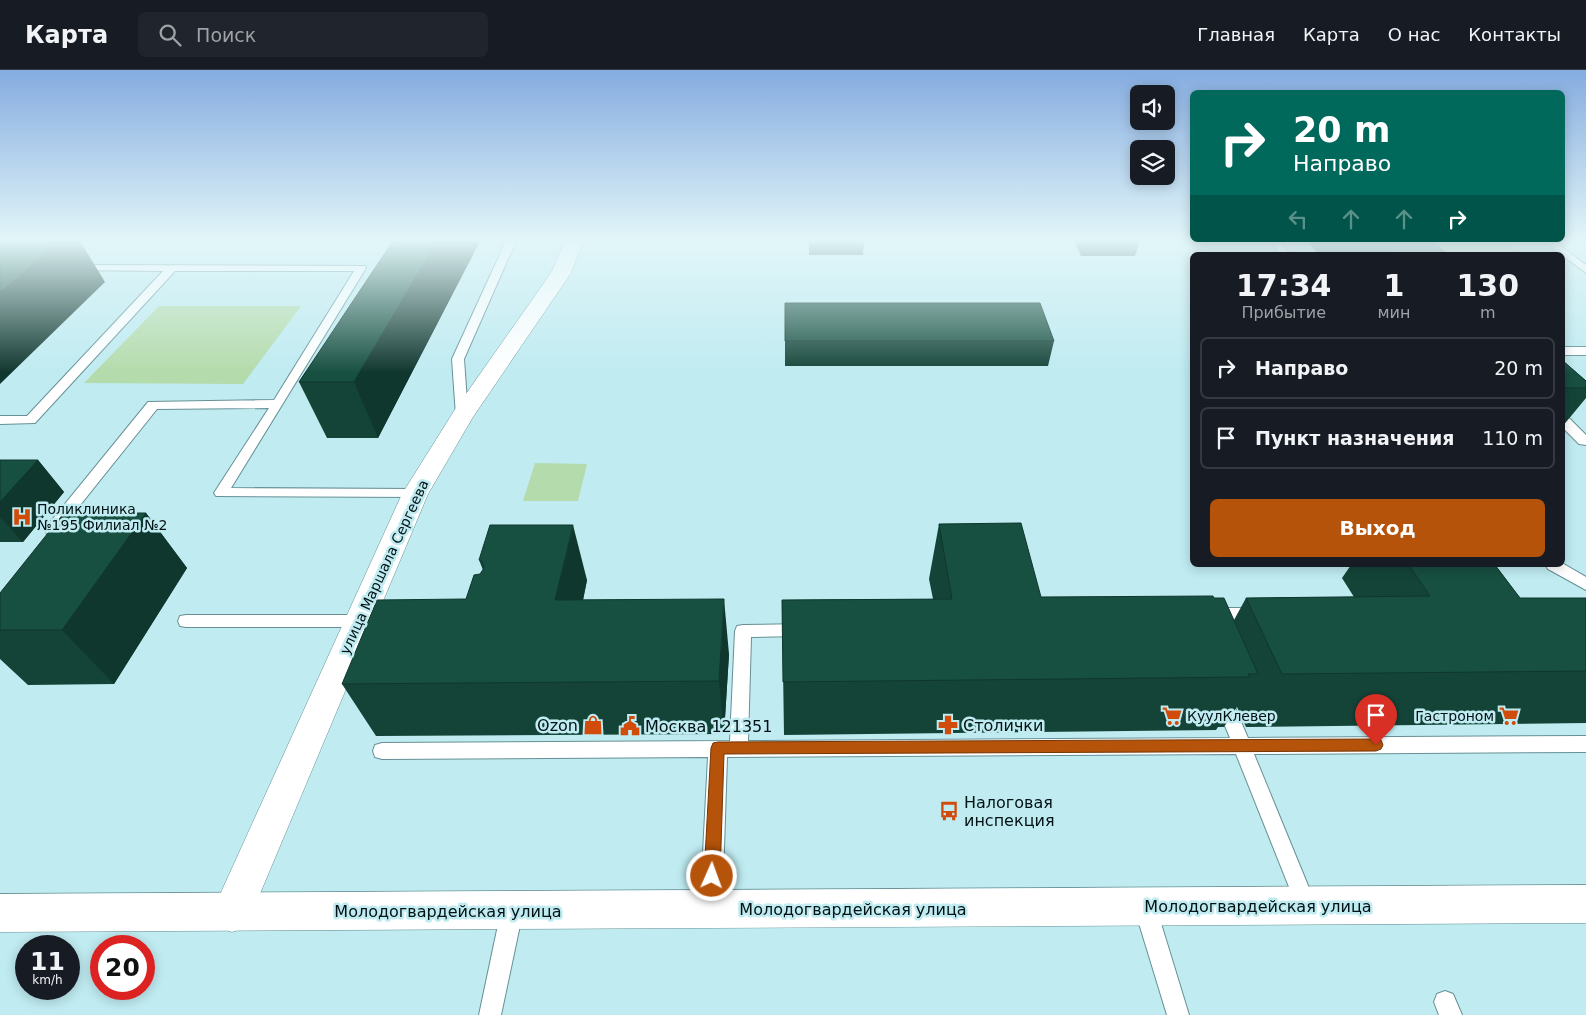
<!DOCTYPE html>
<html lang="ru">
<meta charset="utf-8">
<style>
body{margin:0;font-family:"DejaVu Sans",sans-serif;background:#20242c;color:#f1f3f6;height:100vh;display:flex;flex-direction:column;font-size:19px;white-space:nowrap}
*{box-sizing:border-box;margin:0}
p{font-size:16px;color:#9ea1a6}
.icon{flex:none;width:28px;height:28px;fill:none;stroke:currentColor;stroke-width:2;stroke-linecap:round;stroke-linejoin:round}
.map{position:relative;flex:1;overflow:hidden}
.sheet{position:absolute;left:1190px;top:182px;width:375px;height:315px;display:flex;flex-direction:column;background:#171b24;border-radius:8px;box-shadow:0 2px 12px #0003}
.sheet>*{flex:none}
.guide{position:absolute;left:1190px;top:20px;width:375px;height:152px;border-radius:8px;box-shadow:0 2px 12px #0003;background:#00695c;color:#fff;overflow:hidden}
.fabs{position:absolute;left:1130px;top:15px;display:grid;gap:10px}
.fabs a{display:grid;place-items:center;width:45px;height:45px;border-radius:8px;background:#171b24;box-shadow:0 2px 12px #0003;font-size:25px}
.speed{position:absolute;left:15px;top:865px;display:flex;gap:10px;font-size:25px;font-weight:700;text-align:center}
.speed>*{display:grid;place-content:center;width:65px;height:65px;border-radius:50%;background:#171b24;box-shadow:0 2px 12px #0003;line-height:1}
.speed small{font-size:12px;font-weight:400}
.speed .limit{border:8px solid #d22;background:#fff;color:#111}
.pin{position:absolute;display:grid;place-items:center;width:42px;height:42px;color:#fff;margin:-51px -21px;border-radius:50% 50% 50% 0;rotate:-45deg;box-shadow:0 0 5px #0007}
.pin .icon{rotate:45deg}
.me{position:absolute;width:55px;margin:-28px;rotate:2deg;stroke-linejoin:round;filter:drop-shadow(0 0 4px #0008)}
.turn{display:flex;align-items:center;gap:18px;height:105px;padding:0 20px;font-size:22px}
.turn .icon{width:65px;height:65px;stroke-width:2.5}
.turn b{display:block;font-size:35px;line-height:42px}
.lanes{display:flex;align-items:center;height:48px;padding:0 20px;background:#0003;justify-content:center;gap:25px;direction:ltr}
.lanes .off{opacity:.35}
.eta{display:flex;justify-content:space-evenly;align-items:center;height:85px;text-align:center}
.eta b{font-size:30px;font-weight:600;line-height:35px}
.primary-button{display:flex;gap:10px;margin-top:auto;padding:10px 20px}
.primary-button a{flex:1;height:58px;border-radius:8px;background:#b45309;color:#fff;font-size:20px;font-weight:600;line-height:58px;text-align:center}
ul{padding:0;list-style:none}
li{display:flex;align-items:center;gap:15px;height:62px;margin:0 10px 8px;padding:0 10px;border:2px solid #363941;border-radius:8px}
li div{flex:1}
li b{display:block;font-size:19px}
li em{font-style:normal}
header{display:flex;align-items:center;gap:30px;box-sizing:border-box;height:70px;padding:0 25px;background:#171b24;border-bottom:1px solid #363941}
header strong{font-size:24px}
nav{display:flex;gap:28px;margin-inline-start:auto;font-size:18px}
.search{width:350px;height:45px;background:#20242c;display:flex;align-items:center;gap:12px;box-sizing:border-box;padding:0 18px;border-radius:8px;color:#9ea1a6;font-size:19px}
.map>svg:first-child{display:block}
.green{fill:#b4dbab}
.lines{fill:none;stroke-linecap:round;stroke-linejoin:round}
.service-casing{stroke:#669095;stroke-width:2}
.minor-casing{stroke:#669095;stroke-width:1}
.tertiary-casing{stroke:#669095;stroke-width:1}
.service{fill:#fff;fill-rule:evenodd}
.minor{fill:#fff;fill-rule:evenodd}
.tertiary{fill:#fff;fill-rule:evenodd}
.wall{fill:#144438}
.shaded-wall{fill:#10372e}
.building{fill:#174f41;stroke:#10372e}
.route{fill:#b45309;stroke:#753606}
.labels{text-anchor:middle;stroke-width:5;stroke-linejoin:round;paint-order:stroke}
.poi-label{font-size:14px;fill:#031214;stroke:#bfebf1;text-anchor:start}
.street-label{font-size:14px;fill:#031214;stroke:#bfebf1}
.near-poi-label{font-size:16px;fill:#031214;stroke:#bfebf1;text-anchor:start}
.near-street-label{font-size:16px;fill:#031214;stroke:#bfebf1}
</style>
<header>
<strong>Карта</strong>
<div class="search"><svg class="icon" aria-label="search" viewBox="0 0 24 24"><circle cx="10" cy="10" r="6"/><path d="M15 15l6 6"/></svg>Поиск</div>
<nav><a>Главная</a><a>Карта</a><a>О нас</a><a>Контакты</a></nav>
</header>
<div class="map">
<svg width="1586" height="945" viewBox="0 0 1586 945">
<rect width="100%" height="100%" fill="#bfebf1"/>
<path class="green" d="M1424 171H1508L1525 185H1439Z
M159 236H301L243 314 84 313Z
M535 393 587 394 578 431H523Z"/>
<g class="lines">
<defs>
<path id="service" d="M506 171H516L464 289 468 346 462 350 457 349 456 346 452 289Z
M1270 171H1280L1291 185H1281Z
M1543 171H1554L1586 195V203Z
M77 195 365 196 366 198 231 418 415 419 420 421 422 424 420 427 216 426 214 423 269 338 157 339 57 464 52 465 47 464 45 460 47 456 148 332 274 330 354 201H175L35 353 0 354V346H27L163 201 73 200 72 198 73 196Z
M1562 277H1586V285H1562Z
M1562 345 1567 346 1586 365V375L1579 374 1562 357Z
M1562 493 1586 507V520L1548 499 1545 495H1562Z
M1210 538H1257L1263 540 1265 544 1263 548 1257 550H1210L1204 548 1202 544 1204 540Z
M186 545H364L370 546 372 551 370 556 364 557H186L180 556 178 551 180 546Z
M803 554 809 555 811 560 809 565 803 566 751 567 748 671 1230 668 1214 629 1217 624 1223 622 1229 624 1248 668 1586 666V682L1254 684 1316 835 1313 842 1306 845 1299 842 1236 684 727 687 722 840 718 847 711 851 704 847 700 840 708 687 382 689 375 687 373 681 375 675 382 673 730 671 735 561 737 556 743 555Z
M1145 826 1152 830 1156 837 1189 945H1167L1134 837 1138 830Z
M512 830 519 834 523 841 501 945H479L501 841 505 834Z
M1445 921 1453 924 1462 945H1439L1434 932 1437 924Z"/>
<path id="minor" d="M565 171H583L571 203 473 347 428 424 246 857 232 862 218 857 213 843 218 829 402 424 454 341 551 203Z"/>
<path id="tertiary" d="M1586 815V853L0 862V824Z"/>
</defs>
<use href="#service" class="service-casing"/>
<use href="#minor" class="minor-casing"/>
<use href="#tertiary" class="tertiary-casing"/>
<use href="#service" class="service"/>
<use href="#minor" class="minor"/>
<use href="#tertiary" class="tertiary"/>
</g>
<path class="wall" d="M393 171H480L378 368H327L299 312Z
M809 171H864L863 185H809Z
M1074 171H1140L1135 186H1081Z
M1307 171H1433L1448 185H1319Z
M785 233 1054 271 1048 296H785Z
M1562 290 1586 311V328L1562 357Z
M0 390H38L64 422 23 472H0Z
M146 443 187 498 114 614 28 615 0 589V523Z
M939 454 1041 527 1214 528 1234 550 1246 528 1354 527 1342 508 1351 495H1495L1520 528H1586V653L1246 657 1237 637 1224 657H1218L1216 660 784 665 782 530 933 529 929 509Z
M479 490 587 510 583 530 729 584 724 664 376 666 342 614 466 529 483 500Z"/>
<path class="shaded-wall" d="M60 171H80L105 212 0 314V222Z
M437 171H480L378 368 354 312Z
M38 390 64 422 23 472 0 447V432Z
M146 443 187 498 114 614 62 560Z
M573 455 587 510 572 585 555 530Z
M724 529 729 584 724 664 719 611Z"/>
<path class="building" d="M4 171H60L0 222V175Z
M393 171H437L354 312H299Z
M1380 171H1433L1448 185H1394Z
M785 233H1040L1054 271H785Z
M1562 290 1586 311V318H1562Z
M0 390H38L0 432Z
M64 443H146L62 560H0V523Z
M1021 453 1041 527 1213 526 1214 528H1224L1258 604H1248L1250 607 783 612 782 530 952 529 939 454Z
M490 455H573L555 530 724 529 719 611 342 614 377 530 466 529 474 505 480 504 484 498 482 491 479 490Z
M1409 495H1495L1520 528H1586V601L1282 604 1246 528 1430 526Z"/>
<linearGradient id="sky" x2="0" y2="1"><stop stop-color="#85ace0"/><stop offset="0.56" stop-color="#e2f6f9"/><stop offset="1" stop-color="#e2f6f9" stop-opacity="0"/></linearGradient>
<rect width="1586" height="303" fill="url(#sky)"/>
<path class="route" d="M1376 669 1381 670 1383 675 1381 679 1376 681 724 684 720 806 717 812 712 814 707 812 704 806 711 678 713 673 718 672Z"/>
<defs>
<symbol id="hospital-bare" viewBox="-9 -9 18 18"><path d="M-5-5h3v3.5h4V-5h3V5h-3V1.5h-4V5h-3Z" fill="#d14c0a" stroke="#bfebf1" stroke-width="2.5" paint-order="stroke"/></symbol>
<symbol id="supermarket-bare" viewBox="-9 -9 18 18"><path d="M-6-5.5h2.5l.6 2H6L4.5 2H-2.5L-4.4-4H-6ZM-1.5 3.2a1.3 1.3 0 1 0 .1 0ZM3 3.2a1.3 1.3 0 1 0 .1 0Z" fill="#d14c0a" stroke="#bfebf1" stroke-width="2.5" paint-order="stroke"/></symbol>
<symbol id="shop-bare" viewBox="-9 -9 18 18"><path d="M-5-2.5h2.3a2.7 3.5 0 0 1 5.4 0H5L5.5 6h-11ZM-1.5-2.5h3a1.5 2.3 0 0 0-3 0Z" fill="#d14c0a" stroke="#bfebf1" stroke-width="2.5" paint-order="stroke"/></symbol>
<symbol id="pharmacy-bare" viewBox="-9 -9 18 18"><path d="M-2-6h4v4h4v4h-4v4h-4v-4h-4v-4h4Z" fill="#d14c0a" stroke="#bfebf1" stroke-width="2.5" paint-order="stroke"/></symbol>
<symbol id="civic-bare" viewBox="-9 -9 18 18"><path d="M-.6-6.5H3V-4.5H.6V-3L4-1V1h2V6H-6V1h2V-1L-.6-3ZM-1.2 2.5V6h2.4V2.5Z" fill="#d14c0a" stroke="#bfebf1" stroke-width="2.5" paint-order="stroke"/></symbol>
<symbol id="bus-bare" viewBox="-9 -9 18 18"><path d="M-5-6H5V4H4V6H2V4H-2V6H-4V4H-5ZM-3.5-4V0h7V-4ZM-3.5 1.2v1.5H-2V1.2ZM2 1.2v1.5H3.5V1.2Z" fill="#d14c0a" stroke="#bfebf1" stroke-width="2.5" paint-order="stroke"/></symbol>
</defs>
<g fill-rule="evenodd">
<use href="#hospital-bare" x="8" y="433" width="28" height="28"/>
<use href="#supermarket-bare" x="1158" y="632" width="28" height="28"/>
<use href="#supermarket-bare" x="1495" y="632" width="28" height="28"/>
<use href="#shop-bare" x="579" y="641" width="28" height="28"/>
<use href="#pharmacy-bare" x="934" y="641" width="28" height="28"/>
<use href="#civic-bare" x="616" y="642" width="28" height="28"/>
<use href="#bus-bare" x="935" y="727" width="28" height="28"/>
</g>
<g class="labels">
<g class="poi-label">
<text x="37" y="444">Поликлиника<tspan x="37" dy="16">№195 Филиал №2</tspan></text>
<text x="1187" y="651">КуулКлевер</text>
<text x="1494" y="651" text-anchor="end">Гастроном</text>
</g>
<g class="street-label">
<text transform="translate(384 497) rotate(-65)" y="5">улица Маршала Сергеева</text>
</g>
<g class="near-poi-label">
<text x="578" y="661" text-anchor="end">Ozon</text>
<text x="963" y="661">Столички</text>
<text x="645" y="662">Москва 121351</text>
<text x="964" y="738">Налоговая<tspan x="964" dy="18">инспекция</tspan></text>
</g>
<g class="near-street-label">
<text x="1258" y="842">Молодогвардейская улица</text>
<text x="853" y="845">Молодогвардейская улица</text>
<text x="448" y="847">Молодогвардейская улица</text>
</g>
</g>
</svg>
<div class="fabs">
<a><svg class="icon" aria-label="sound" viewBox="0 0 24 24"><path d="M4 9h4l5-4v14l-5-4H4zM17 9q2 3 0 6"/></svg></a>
<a><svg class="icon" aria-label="layers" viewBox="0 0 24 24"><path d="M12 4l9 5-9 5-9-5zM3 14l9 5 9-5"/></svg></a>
</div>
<div class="speed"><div>11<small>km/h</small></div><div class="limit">20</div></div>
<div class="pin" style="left:1376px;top:675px;background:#d93025"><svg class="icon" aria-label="arrive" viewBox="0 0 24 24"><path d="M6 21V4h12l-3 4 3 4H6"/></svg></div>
<svg class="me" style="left:712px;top:806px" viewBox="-20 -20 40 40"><circle r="17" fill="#b45309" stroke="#fff" stroke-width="3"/><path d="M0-11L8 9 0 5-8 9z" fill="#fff"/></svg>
<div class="guide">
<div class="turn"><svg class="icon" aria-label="right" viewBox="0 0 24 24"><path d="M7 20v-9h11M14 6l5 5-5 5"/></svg><div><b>20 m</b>Направо</div></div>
<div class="lanes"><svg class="icon off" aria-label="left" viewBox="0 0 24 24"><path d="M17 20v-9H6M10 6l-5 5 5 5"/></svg><svg class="icon off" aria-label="ahead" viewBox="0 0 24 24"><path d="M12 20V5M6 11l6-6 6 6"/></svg><svg class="icon off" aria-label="ahead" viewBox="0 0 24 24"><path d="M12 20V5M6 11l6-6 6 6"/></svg><svg class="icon" aria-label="right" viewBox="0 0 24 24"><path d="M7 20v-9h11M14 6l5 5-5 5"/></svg></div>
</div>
<section class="sheet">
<div class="eta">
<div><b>17:34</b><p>Прибытие</p></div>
<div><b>1</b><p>мин</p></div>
<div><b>130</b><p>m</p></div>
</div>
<ul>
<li><svg class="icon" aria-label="right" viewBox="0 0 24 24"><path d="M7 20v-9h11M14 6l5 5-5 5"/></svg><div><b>Направо</b></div><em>20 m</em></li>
<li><svg class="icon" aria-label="arrive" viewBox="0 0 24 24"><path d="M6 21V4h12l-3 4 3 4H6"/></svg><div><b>Пункт назначения</b></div><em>110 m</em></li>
</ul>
<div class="primary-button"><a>Выход</a></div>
</section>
</div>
